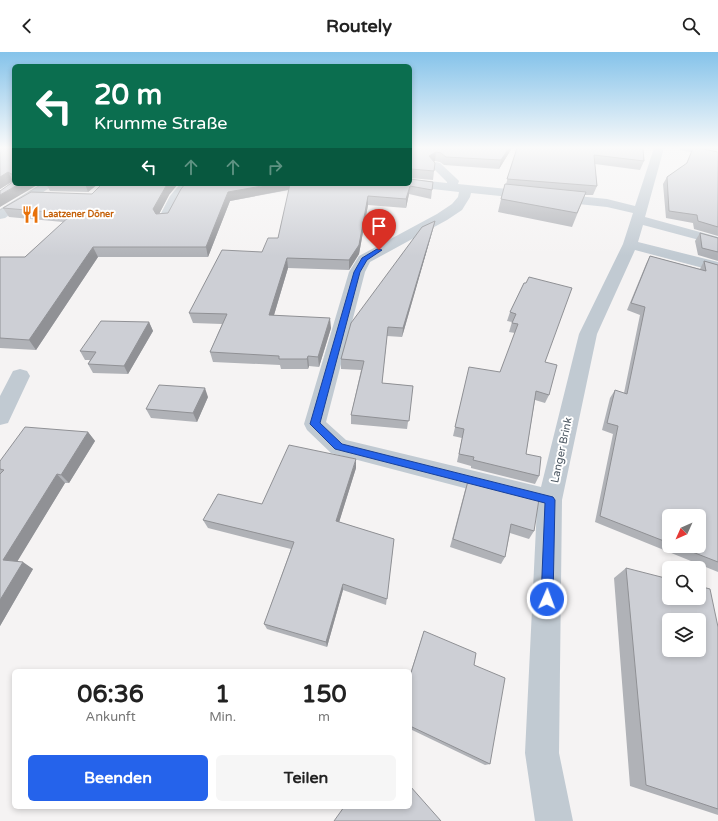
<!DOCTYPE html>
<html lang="de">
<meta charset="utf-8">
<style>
body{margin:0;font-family:"Varela Round",sans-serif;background:#f6f6f6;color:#222;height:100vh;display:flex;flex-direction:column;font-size:15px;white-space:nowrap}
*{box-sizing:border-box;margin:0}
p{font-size:13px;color:#767676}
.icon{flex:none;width:22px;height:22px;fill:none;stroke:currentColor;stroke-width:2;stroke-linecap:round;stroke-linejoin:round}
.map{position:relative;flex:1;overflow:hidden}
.drawer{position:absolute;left:12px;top:617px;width:400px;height:140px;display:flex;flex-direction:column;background:#fff;border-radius:6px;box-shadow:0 2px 6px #0003}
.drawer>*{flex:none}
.top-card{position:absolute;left:12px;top:12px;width:400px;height:122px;border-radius:6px;box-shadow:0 2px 6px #0003;background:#0b6e4f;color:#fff;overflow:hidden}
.needle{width:26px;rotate:225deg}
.buttons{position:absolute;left:662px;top:457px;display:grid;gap:8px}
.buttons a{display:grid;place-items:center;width:44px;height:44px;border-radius:6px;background:#fff;box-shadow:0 2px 6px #0003;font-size:20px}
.pin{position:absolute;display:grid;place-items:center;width:34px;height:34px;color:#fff;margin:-41px -17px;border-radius:50% 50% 50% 0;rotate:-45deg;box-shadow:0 0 4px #0007}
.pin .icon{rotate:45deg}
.me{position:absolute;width:44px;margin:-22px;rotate:2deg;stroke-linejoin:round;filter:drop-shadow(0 0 3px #0008)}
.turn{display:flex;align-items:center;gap:14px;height:84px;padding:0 16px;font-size:18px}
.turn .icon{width:52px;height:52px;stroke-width:2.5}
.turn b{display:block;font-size:28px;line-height:34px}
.lanes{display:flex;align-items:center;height:38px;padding:0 16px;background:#0003;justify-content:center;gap:20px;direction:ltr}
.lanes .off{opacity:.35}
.eta{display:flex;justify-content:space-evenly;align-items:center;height:68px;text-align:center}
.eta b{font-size:24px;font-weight:700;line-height:28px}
.action{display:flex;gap:8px;margin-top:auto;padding:8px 16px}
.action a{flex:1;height:46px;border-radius:6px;background:#2563eb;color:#fff;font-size:16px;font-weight:700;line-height:46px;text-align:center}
.action a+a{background:#f6f6f6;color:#222}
header{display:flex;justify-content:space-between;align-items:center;height:52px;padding:0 16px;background:#fff;font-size:18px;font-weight:700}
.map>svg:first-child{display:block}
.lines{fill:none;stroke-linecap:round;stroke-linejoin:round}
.minor{fill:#c1cad2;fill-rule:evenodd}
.tram{stroke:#b5b8bd;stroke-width:1}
.wall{fill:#b0b2b7;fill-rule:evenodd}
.shaded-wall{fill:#909195}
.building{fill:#cdcfd5;stroke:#909195;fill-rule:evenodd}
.route{fill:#2563eb;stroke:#184099}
.labels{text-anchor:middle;stroke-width:4;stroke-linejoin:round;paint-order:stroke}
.far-food-label{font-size:9px;font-weight:bold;fill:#c56008;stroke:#fff;text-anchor:start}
.street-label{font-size:11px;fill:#4a5661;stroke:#fff}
</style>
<header><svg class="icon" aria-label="back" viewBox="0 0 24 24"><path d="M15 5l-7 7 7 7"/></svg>Routely<svg class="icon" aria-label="search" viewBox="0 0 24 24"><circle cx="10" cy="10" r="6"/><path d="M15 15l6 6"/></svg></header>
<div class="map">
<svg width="718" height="769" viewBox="0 0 718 769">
<rect width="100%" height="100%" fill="#f5f3f3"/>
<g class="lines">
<path class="minor" d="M654 96H664L645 165 718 185V193L643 173 638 190 718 210V220L635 198 597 282 562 448 559 701 573 769H535L525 701 537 455 331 401 307 378 304 372 349 220 359 204 437 162 452 152 458 145 459 140 406 134 405 132H410V127L447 131V130L430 113 436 110 440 111 457 127 459 129 458 132 607 147 635 154ZM471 141 607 155 633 161 623 192 579 282 541 435 346 388 326 370 365 220 370 210 447 168 462 158 470 145Z
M679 96H700L718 100V106L680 98Z
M41 132H55L5 166 0 167V157Z
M180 132H193L182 145 170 170H160L158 167 170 144Z
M20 317 27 319 30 324 8 371 0 373V344L13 319Z"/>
<path class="tram" d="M0 158 42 132"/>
</g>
<path class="wall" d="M0 96H14V129H13L0 137Z
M410 96H512L499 117 444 113 440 110 435 109H434L435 111 433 128 410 126Z
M517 96H643L644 109 640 118 595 112 597 134 593 143H585L572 175 498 160 501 147 506 132Z
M693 96 718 100V184L694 177 693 171 666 166 663 132 667 125 686 112Z
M703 96H718V98Z
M433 130 431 147 409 142 406 156 368 153 359 202 349 218 288 216 274 263 331 276 319 315 309 314 308 317H281L280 313 213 310 210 300 222 272 193 271 189 261 262 200 278 186 289 138 230 149 208 205H98L36 298 0 296V205H25L63 170 9 165 3 156 92 142 169 143 159 162 168 161 181 137Z
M46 132H98L88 140 50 139Z
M435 169 433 177 402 285 387 284 382 331 413 334 407 377 351 372V363L361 318 341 317V307Z
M700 181 718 186V209L698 203 695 189Z
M650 204 700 217 704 209 718 213V520L595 470 613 382 602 378 610 346 615 338 624 341 640 263 627 258 646 212ZM669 464 699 494H669Z
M524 231 545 310 549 343 545 351 535 348 526 402 539 424 535 432 471 416V414L457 410 462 386 453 384 467 324 500 320 515 281 509 280 512 270 507 269 510 260Z
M149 270 153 279 128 322 93 321 88 312 90 308H85L80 299Z
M208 345 197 370 151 366 146 357Z
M88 380 95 389 69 431H65L17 509 33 517 0 574V409Z
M356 416 339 470 394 487 386 553 343 538 327 595 267 577 264 572 291 497 208 476 203 468 262 452Z
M468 429 534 479 529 487 510 481 505 505 501 512 450 495 465 438Z
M626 516 718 575V763L630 734 614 526Z
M424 579 474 613 490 712 485 713 410 677V622Z"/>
<path class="shaded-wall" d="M509 96H512L499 117 501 108Z
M436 100 435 109 429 113V104Z
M8 120 13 129 0 137V125Z
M19 132H39L0 155V143Z
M85 132H98L88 140Z
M168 132H178L169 143 157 166 153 157 166 134Z
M273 132H291L292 137 230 149 208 205 206 195 228 140Z
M410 134 409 142 406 156V147Z
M368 144V153L359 202 349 218V208Z
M435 169 433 177 402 285 403 276Z
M93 195 98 205 36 298 29 288Z
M287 206 288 216 271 273 269 263Z
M330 266 331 276 319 315 318 305Z
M149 270 153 279 128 322 124 314Z
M308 304 309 314 308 317 307 307Z
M205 336 208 345 197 370 193 361Z
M88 380 95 389 69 431 61 423Z
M356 407V416L337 477 336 469Z
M57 422 65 431 14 515 3 508Z
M23 510 33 517 0 574V548Z
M343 532V538L327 595 326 590Z"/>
<path class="building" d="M0 96H14V122H11L8 120 0 125Z
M410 96H509L501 108 446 105 441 101 436 100 429 104 435 111 434 119 411 117 410 120Z
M517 96H643L644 109 594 103 597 134 507 127Z
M693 96H698L718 100V175L698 169 697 163 669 159 667 125 687 111Z
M410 127 433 130 432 138 410 134 406 147 368 144 359 193 349 208 287 206 269 263 330 266 318 305 308 304 307 307H279V304L210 300 227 262 189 261 222 198 262 200 268 186H278L290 132H410Z
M14 129V132H19L0 143V139Z
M102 132H168L166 134 153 157 156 162 168 161 181 137 185 132H273L228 140 206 195H93L29 288 0 286V205H25L72 162 3 156 31 140 92 142Z
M505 132 586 140 577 161 501 147Z
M435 169 403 276 388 275 382 331 413 334 409 369 351 363 364 309 341 307 351 271 422 175Z
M700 181 718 186V200L702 196Z
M650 204 706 219 704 209 718 213V510L677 494H699V464H669V491L600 464 618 374 607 371 615 338 627 342 645 255 631 251Z
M529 225 572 236 545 310 557 313 549 343 536 339 526 402 541 405 539 424 473 408 474 405 459 402 464 377 455 375 469 315 500 320 518 272 512 271 516 262 510 260 524 231H526Z
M101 269 149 270 124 314 88 312 96 300 80 299Z
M159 333 205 336 193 361 146 357Z
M25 375 88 380 61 423 57 422 3 508 23 510 0 548V422L4 418 0 417V409Z
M289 393 356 407 336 469 394 487 387 547 343 532 326 590 264 572 294 490 203 468 218 442 262 452Z
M468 429 539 447 534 479 511 472 505 505 453 487Z
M626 516 669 527V546H699V534L710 537 718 575V757L646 733ZM669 568H699V598H669Z
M424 579 476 601 474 613 505 626 490 712 410 674V624Z
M410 734 441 769H334L344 755H410Z"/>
<linearGradient id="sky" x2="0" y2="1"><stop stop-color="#85c3ea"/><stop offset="0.47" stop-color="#fafafa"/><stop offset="1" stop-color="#fafafa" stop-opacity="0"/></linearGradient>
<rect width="718" height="204" fill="url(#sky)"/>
<path class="route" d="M377 197 382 198 367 208 360 220 320 371 342 392 553 445 555 448 553 547 551 551 547 553 543 551 541 547 545 451 335 397 310 372 354 220 362 206Z"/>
<defs>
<symbol id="restaurant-bare" viewBox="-9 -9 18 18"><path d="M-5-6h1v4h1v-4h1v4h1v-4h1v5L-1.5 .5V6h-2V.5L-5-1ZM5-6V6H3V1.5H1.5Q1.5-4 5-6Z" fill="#e8710a" stroke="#fff" stroke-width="2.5" paint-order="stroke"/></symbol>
</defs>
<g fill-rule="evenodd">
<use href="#restaurant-bare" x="18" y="150" width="25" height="25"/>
</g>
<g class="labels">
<g class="far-food-label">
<text x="43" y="165">Laatzener Döner</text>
</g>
<g class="street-label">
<text transform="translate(561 398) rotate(-78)" y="4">Langer Brink</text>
</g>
</g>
</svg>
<div class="buttons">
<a><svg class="needle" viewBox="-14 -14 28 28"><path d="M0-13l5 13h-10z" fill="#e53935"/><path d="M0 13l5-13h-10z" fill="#767676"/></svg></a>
<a><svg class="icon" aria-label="search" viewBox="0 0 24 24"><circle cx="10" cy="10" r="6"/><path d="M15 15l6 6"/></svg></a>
<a><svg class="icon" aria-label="layers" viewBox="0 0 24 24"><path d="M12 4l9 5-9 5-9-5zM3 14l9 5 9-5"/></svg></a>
</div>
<div class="pin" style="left:379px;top:198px;background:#d93025"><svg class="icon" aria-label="arrive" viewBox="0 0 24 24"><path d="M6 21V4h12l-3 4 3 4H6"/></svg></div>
<svg class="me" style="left:547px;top:547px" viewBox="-20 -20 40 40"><circle r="17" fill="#2563eb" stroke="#fff" stroke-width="3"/><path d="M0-11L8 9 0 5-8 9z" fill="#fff"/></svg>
<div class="top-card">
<div class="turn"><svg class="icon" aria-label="left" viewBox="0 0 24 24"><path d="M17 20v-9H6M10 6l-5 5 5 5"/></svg><div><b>20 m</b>Krumme Straße</div></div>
<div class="lanes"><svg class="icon" aria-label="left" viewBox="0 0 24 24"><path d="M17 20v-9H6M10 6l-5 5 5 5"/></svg><svg class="icon off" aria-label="ahead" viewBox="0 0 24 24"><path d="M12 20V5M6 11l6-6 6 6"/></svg><svg class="icon off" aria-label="ahead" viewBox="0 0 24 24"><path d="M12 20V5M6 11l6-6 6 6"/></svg><svg class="icon off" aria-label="right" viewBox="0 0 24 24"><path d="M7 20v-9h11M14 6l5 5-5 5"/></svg></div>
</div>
<section class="drawer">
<div class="eta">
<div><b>06:36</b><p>Ankunft</p></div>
<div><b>1</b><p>Min.</p></div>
<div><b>150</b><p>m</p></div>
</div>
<div class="action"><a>Beenden</a><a>Teilen</a></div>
</section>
</div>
